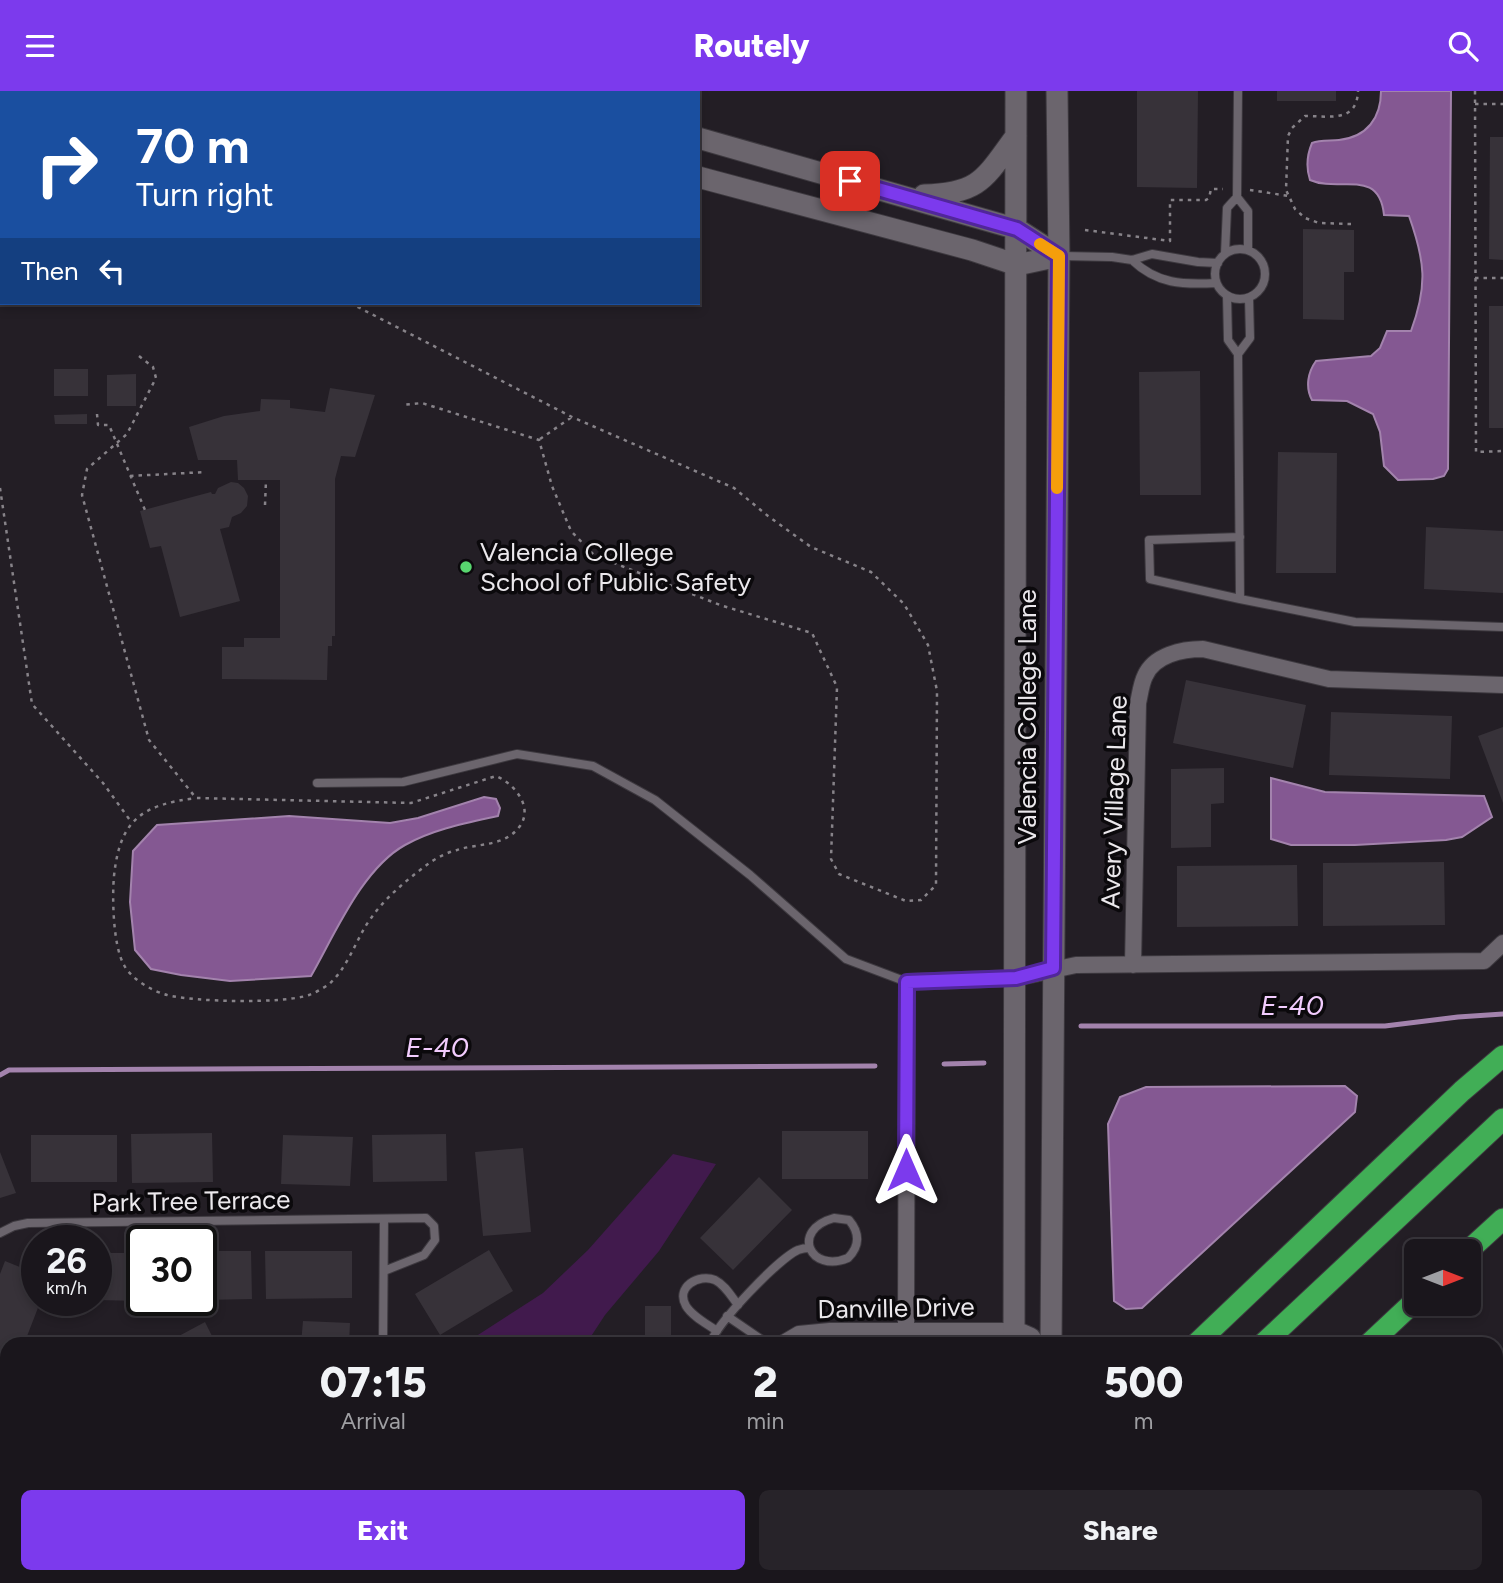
<!DOCTYPE html>
<style>
body{margin:0;font-family:Figtree,sans-serif;background:#272329;color:#f1f3f6;height:100vh;display:flex;flex-direction:column;font-size:26px;white-space:nowrap}
*{box-sizing:border-box;margin:0}
p{font-size:23px;color:#9f9fa3}
.icon{flex:none;width:38px;height:38px;fill:none;stroke:currentColor;stroke-width:2;stroke-linecap:round;stroke-linejoin:round}
.map{position:relative;flex:1;overflow:hidden}
.details{position:absolute;left:0px;top:1246px;width:1503px;height:247px;display:flex;flex-direction:column;background:#1a161c;border-radius:21px 21px 0 0;box-shadow:0 4px 10px #0003,0 0 0 2px #38353b}
.details>*{flex:none}
.hud{position:absolute;left:0px;top:0px;width:700px;height:214px;box-shadow:0 4px 10px #0003,0 0 0 2px #38353b;background:#1a4fa0;color:#fff;overflow:hidden}
.needle{width:46px;rotate:90deg}
.tools{position:absolute;left:1404px;top:1148px;display:grid;gap:14px}
.tools a{display:grid;place-items:center;width:77px;height:77px;border-radius:10px;background:#1a161c;box-shadow:0 4px 10px #0003,0 0 0 2px #38353b;font-size:35px}
.speed{position:absolute;left:21px;top:1134px;display:flex;gap:14px;font-size:35px;font-weight:700;text-align:center}
.speed>*{display:grid;place-content:center;width:91px;height:91px;border-radius:50%;background:#1a161c;box-shadow:0 4px 10px #0003,0 0 0 2px #38353b;line-height:1}
.speed small{font-size:18px;font-weight:400}
.speed .limit{border:4px solid #111;border-radius:10px;background:#fff;color:#111}
.pin{position:absolute;display:grid;place-items:center;width:60px;height:60px;color:#fff;margin:-30px;border-radius:14px;box-shadow:0 4px 10px #0006}
.me{position:absolute;width:77px;margin:-38px;rotate:0deg;stroke-linejoin:round;filter:drop-shadow(0 0 5px #0008)}
.turn{display:flex;align-items:center;gap:24px;height:147px;padding:0 21px;font-size:32px}
.turn .icon{width:91px;height:91px;stroke-width:2.5}
.turn b{display:block;font-size:49px;line-height:60px}
.then{display:flex;align-items:center;height:66px;padding:0 21px;background:#0003;gap:14px;font-size:26px}
.eta{display:flex;justify-content:space-evenly;align-items:center;height:119px;text-align:center}
.eta b{font-size:42px;font-weight:800;line-height:49px}
.primary-button{display:flex;gap:14px;margin-top:auto;padding:14px 21px}
.primary-button a{flex:1;height:80px;border-radius:10px;background:#7c3aed;color:#fff;font-size:28px;font-weight:800;line-height:80px;text-align:center}
.primary-button a+a{background:#272329;color:#f1f3f6}
header{display:flex;justify-content:space-between;align-items:center;height:91px;padding:0 21px;background:#7c3aed;color:#fff;font-size:32px;font-weight:800}
.map>svg:first-child{display:block}
.green{fill:#411a4d}
.water{fill:#845892;stroke:#a383ad;stroke-width:2}
.lines{fill:none;stroke-linecap:round;stroke-linejoin:round}
.stream{stroke:#a383ad;stroke-width:5}
.building{fill:#373239}
.service-casing{stroke:#3d393f;stroke-width:10}
.minor-casing{stroke:#3d393f;stroke-width:18}
.tertiary-casing{stroke:#3d393f;stroke-width:23}
.motorway-casing{stroke:#3d393f;stroke-width:23}
.path{stroke:#878389;stroke-width:2.5;stroke-dasharray:3.5 5;stroke-linecap:butt}
.service{stroke:#6b656d;stroke-width:8}
.minor{stroke:#6b656d;stroke-width:16}
.tertiary{stroke:#6b656d;stroke-width:21}
.motorway{stroke:#41ae56;stroke-width:21}
.motorway-bridge-casing{stroke:#3d393f;stroke-width:23;stroke-linecap:butt}
.motorway-bridge{stroke:#41ae56;stroke-width:21}
.route-casing{stroke:#51269a;stroke-width:18}
.route{stroke:#7c3aed;stroke-width:12}
.slow{stroke:#f59e0b;stroke-width:12}
.poi-dot{fill:#58d56f;stroke:#0b090c;stroke-width:2.5}
.labels{text-anchor:middle;stroke-width:7;stroke-linejoin:round;paint-order:stroke}
.poi-label{font-size:26px;fill:#ebe8ec;stroke:#0b090c;text-anchor:start}
.street-label{font-size:26px;fill:#ebe8ec;stroke:#0b090c}
.water-label{font-size:28px;font-style:italic;fill:#f2ccfe;stroke:#0b090c}
</style>
<header><svg class="icon" aria-label="menu" viewBox="0 0 24 24"><path d="M4 6h16M4 12h16M4 18h16"/></svg>Routely<svg class="icon" aria-label="search" viewBox="0 0 24 24"><circle cx="10" cy="10" r="6"/><path d="M15 15l6 6"/></svg></header>
<div class="map">
<svg width="1503" height="1492" viewBox="0 0 1503 1492">
<rect width="100%" height="100%" fill="#231e25"/>
<path class="green" d="M673 1063 716 1073 659 1160 605 1224 586 1253H464L543 1202 588 1159Z"/>
<path class="water" d="M1381 0H1451L1448 378 1444 385 1433 388 1398 389 1384 375 1380 341 1373 323 1347 310 1312 309C1305 296 1308 281 1316 270L1371 265 1380 257 1387 240H1411C1428 194 1425 170 1409 125L1384 124C1379 76 1339 102 1310 89 1306 77 1307 64 1312 52 1320 49 1330 50 1339 49 1367 46 1381 27 1381 0Z
M1271 687 1325 701 1484 705 1492 726 1462 746 1446 749 1355 754H1291L1271 748Z
M484 706 496 708 500 717 498 725C466 732 434 738 405 754 362 778 335 843 311 885L230 890 181 884 151 878 135 859 130 811 133 760 157 734 289 725 390 732 418 727Z
M1345 995 1357 1005 1355 1021 1142 1217 1126 1218 1114 1210 1108 1033 1120 1006 1146 996Z"/>
<g class="lines">
<path class="stream" d="M1081 935H1385L1458 926 1503 923
M944 973 984 972
M0 984 9 979 875 975"/>
</g>
<path class="building" d="M1137 0H1198L1197 97 1137 96Z
M1277 0H1336V10H1277Z
M1490 46H1503V169L1489 168Z
M1303 138 1354 139V181H1344V229L1303 228Z
M1489 215H1503V337H1489Z
M54 278H88V305H54Z
M1200 280 1201 404H1140L1139 281Z
M136 283V315H107V284Z
M330 297 375 304 355 366 341 365 335 388V545H332V555H328L327 589 222 588V556H244V547H280V389H238L237 369H198L189 336 224 325 260 320 261 308 290 309V317L325 321Z
M87 323V333H55L54 324Z
M1278 361 1337 362 1336 482H1276Z
M231 391 238 392 244 397 248 405 247 415 241 422 232 426 229 436 220 438 240 510 180 526 161 455 150 457 140 420 211 401 212 403H215L218 397Z
M1426 436 1503 440V502L1424 498Z
M1186 589 1306 614 1293 677 1173 652Z
M1331 621 1452 625 1450 688 1329 684Z
M1503 636V712L1478 645Z
M1224 677V712L1211 713V756L1171 757V678Z
M1444 771 1445 834 1323 835V772Z
M1297 774 1298 835 1177 836V775Z
M782 1040H868V1088H782Z
M212 1042 213 1091 132 1092 131 1043Z
M446 1043 447 1090 373 1091 372 1044Z
M31 1044H117V1091H31Z
M283 1044 353 1046 350 1095 281 1093Z
M523 1057 531 1141 483 1145 475 1061Z
M0 1061 16 1102 0 1107Z
M759 1086 792 1119 733 1179 700 1147Z
M489 1159 513 1200 440 1244 415 1203Z
M201 1160H251L252 1208 201 1209Z
M265 1160H352V1207L266 1208Z
M96 1162H142V1210L96 1209Z
M5 1170 37 1183V1209H41L24 1253H7V1263L0 1260V1183Z
M645 1215H671V1253H645Z
M303 1230 350 1232 349 1253H301Z
M205 1231 216 1253H164Z
M0 1285 7 1287V1336L0 1335Z
M1496 1386 1503 1393V1416L1498 1421 1496 1419Z
M604 1486H691V1492H614L604 1491Z
M1474 1489V1492H1422V1490Z"/>
<g class="lines">
<defs>
<path id="service" d="M1238 0 1237 106 1248 120V159
M1215 183a25 25 0 1 1 50 0a25 25 0 1 1-50 0Z
M1225 163 1227 117 1237 106
M1062 165 1112 166 1132 169 1152 163 1198 171 1218 172
M1132 169C1157 193 1183 194 1216 192
M1227 205 1228 249 1238 263 1250 247 1249 207
M1238 263 1240 508 1150 488 1149 449 1240 446
M1240 508 1355 531 1503 536
M317 692 403 691 517 663 593 675 655 709 750 784 846 868 907 891
M834 1127 849 1129C860 1142 860 1155 848 1167 810 1183 790 1139 834 1127Z
M0 1142 14 1135 28 1132 426 1127 434 1135 435 1149 424 1164 384 1180
M727 1225 768 1253
M717 1240C707 1233 692 1225 686 1215 675 1196 699 1182 715 1189 725 1194 731 1205 738 1214
M383 1253 384 1128
M710 1253C716 1233 778 1168 798 1159 801 1158 805 1157 808 1157
M0 1368 7 1370
M572 1492V1486"/>
<path id="minor" d="M1133 874 1138 612C1140 604 1141 593 1145 585 1154 564 1182 558 1203 558L1329 588 1503 594
M906 1239 907 891 1016 887 1076 874 1484 870 1503 852
M782 1253 799 1243 830 1240H1014
M1496 1273 1503 1267
M755 1492 757 1486
M1265 1492 1271 1486"/>
<path id="tertiary" d="M380 0 386 2
M531 0 537 2
M698 47 1017 138 1059 165
M698 86 972 159 1017 174 1059 165
M924 104C980 103 985 87 1016 45
M1014 1240 1030 1247 1033 1253
M1014 1253 1016 0
M1051 1253 1059 165 1057 0
M1050 1492V1486"/>
<path id="motorway" d="M1468 1160 1503 1128
M1196 1253 1462 1000 1503 965
M1263 1253 1503 1028
M1369 1253 1416 1209
M944 1492 950 1486
M1113 1492 1120 1486"/>
</defs>
<use href="#service" class="service-casing"/>
<use href="#minor" class="minor-casing"/>
<use href="#tertiary" class="tertiary-casing"/>
<use href="#motorway" class="motorway-casing"/>
<path class="path" d="M1475 0 1476 361 1503 360
M1475 13H1503
M1250 99 1289 105
M0 130 2 127
M1351 133 1319 132 1305 127 1295 118 1286 99 1288 45 1292 37 1305 25C1329 25 1357 32 1358 0
M1085 139 1170 150V109H1206L1209 107 1211 98H1223
M1475 187H1503
M350 212 572 326 734 397 768 425 811 456 871 481 904 513 928 554 937 600 936 794 921 809 906 810 839 783 831 768 837 596 812 542 720 514 594 464 571 440 552 395 539 349 422 312 402 314
M139 265 153 276 156 287 127 343 87 378 82 404 149 649 196 707 411 712 496 685C513 692 534 715 520 735 505 756 478 752 457 759 448 761 436 767 428 773 404 791 381 810 365 836 354 855 345 880 328 894 323 897 315 902 309 904 283 913 194 911 167 904 152 900 131 888 124 874 113 855 112 806 114 785 120 728 142 714 196 707
M97 323 98 334H109L145 419
M540 348 572 326
M130 385 206 381
M0 397 32 613 103 692 132 732
M265 414 266 389"/>
<use href="#service" class="service"/>
<use href="#minor" class="minor"/>
<use href="#tertiary" class="tertiary"/>
<use href="#motorway" class="motorway"/>
<defs>
<path id="motorway-bridge" d="M1007 1492 1014 1486"/>
</defs>
<use href="#motorway-bridge" class="motorway-bridge-casing"/>
<use href="#motorway-bridge" class="motorway-bridge"/>
</g>
<g class="lines">
<defs>
<path id="route" d="M850 90 1017 138 1059 165 1053 877 1016 887 907 891 906 1079"/>
</defs>
<use href="#route" class="route-casing"/>
<use href="#route" class="route"/>
<path class="slow" d="M1040 153 1059 165 1057 397"/>
</g>
<circle class="poi-dot" cx="466" cy="476" r="7"/>
<g class="labels">
<g class="poi-label">
<text x="480" y="470">Valencia College<tspan x="480" dy="30">School of Public Safety</tspan></text>
</g>
<g class="street-label">
<text transform="translate(1027 626) rotate(-90)" y="9">Valencia College Lane</text>
<text transform="translate(1114 711) rotate(-88)" y="9">Avery Village Lane</text>
<text transform="translate(191 1110) rotate(-1)" y="9">Park Tree Terrace</text>
<text transform="translate(896 1217) rotate(-1)" y="9">Danville Drive</text>
</g>
<g class="water-label">
<text x="1292" y="924">E-40</text>
<text x="437" y="966">E-40</text>
</g>
</g>
</svg>
<div class="tools">
<a><svg class="needle" viewBox="-14 -14 28 28"><path d="M0-13l5 13h-10z" fill="#e53935"/><path d="M0 13l5-13h-10z" fill="#9f9fa3"/></svg></a>
</div>
<div class="speed"><div>26<small>km/h</small></div><div class="limit">30</div></div>
<div class="pin" style="left:850px;top:90px;background:#d93025"><svg class="icon" aria-label="arrive" viewBox="0 0 24 24"><path d="M6 21V4h12l-3 4 3 4H6"/></svg></div>
<svg class="me" style="left:906px;top:1079px" viewBox="-20 -20 40 40"><path d="M0-17L14 15 0 8-14 15z" fill="#7c3aed" stroke="#fff" stroke-width="4"/></svg>
<div class="hud">
<div class="turn"><svg class="icon" aria-label="right" viewBox="0 0 24 24"><path d="M7 20v-9h11M14 6l5 5-5 5"/></svg><div><b>70 m</b>Turn right</div></div>
<div class="then">Then<svg class="icon" aria-label="left" viewBox="0 0 24 24"><path d="M17 20v-9H6M10 6l-5 5 5 5"/></svg></div>
</div>
<section class="details">
<div class="eta">
<div><b>07:15</b><p>Arrival</p></div>
<div><b>2</b><p>min</p></div>
<div><b>500</b><p>m</p></div>
</div>
<div class="primary-button"><a>Exit</a><a>Share</a></div>
</section>
</div>
